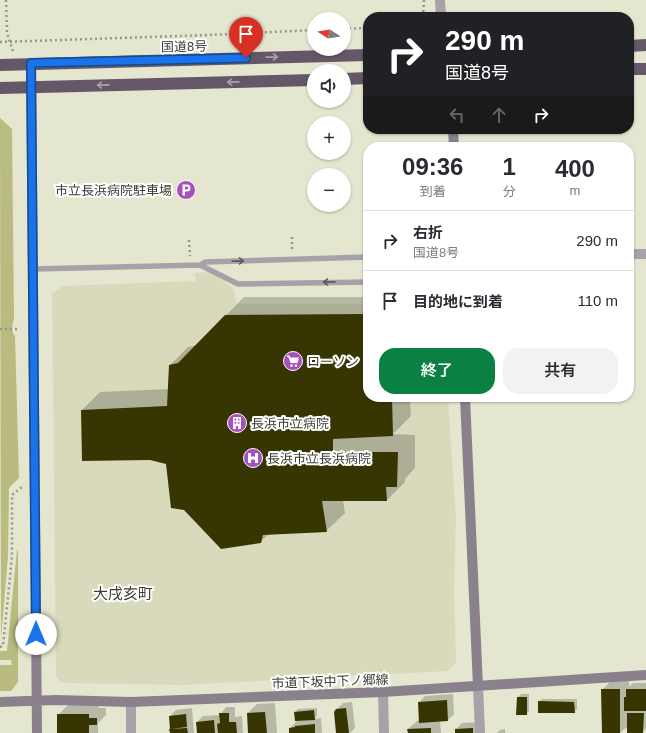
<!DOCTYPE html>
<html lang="ja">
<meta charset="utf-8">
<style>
body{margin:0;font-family:Helvetica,"Noto Sans JP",sans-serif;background:#f2f2f3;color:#2b2b33;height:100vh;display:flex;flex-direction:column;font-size:15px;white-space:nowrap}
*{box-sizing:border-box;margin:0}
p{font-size:13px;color:#7c7c81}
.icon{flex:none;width:22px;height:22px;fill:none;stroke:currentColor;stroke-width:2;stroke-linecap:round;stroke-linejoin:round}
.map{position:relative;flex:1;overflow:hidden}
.drawer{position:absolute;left:363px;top:142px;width:271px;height:260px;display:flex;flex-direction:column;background:#fff;border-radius:16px;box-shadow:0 1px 3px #0004}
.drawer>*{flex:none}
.hud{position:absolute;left:363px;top:12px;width:271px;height:122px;border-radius:16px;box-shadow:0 1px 3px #0004;background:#202124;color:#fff;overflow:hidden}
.needle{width:26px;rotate:282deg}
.fabs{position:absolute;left:307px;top:12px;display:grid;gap:8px}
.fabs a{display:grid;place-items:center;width:44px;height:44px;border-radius:50%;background:#fff;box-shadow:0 1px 3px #0004;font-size:20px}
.pin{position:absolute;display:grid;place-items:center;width:34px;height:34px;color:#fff;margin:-41px -17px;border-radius:50% 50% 50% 0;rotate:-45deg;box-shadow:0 0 4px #0007}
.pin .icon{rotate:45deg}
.me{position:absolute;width:44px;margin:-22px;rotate:0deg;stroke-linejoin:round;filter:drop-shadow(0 0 3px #0008)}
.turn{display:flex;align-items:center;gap:14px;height:84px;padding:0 16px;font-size:18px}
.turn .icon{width:52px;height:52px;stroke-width:2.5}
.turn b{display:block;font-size:28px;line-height:34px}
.lanes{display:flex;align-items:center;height:38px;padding:0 16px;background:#0003;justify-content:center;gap:20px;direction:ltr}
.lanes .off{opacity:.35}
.eta{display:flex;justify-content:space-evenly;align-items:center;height:68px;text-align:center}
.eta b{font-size:24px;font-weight:600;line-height:28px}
.primary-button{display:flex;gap:8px;margin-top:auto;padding:8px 16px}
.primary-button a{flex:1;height:46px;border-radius:16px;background:#0b8043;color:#fff;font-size:16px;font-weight:600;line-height:46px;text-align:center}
.primary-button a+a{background:#f2f2f3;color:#2b2b33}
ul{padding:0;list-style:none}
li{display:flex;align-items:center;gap:12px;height:60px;padding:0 16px;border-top:1px solid #e1e1e2}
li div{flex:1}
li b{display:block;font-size:15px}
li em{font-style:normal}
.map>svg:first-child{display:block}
.built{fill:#d9dabc}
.green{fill:#babb80}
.shadow{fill:#0003}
.building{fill:#373602}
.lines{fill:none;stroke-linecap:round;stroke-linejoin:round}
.path{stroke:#969786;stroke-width:2.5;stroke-dasharray:2 3;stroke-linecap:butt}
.lane{stroke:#a8a1aa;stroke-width:5.5}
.street{stroke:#a8a1aa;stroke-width:10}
.secondary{stroke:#8b818d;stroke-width:10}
.highway{stroke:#645767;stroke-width:12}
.oneway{stroke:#aaa3ab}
.oneway2{stroke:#5d5b57}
.route-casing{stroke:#114b97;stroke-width:10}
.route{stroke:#1a73e8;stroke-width:7}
.labels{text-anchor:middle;stroke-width:4;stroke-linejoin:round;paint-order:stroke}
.street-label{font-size:13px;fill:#3d3d34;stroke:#fff}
.poi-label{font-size:13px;fill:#3d3d34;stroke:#fff;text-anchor:start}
.quarter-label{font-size:15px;fill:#3d3d34;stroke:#fff}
</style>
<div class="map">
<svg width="646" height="733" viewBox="0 0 646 733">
<rect width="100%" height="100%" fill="#e5e6cf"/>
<path class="built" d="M211 272 233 288 237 304H368V397H448L456 520 454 589 456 662 448 671 183 685 62 683 56 677 52 294 63 286 196 281 195 273Z"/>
<path class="green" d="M0 118 12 129 14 319C12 324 11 332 15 336L19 478 9 488 8 556 1 639Z
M17 550 18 551V682L11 691H0V665H12L11 660H0V651H7Z"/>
<path class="shadow" d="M244 297H368V397H410L411 416 393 434 415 435V468L405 479V482L387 500H343L345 513 326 531 269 534 260 542 167 464 82 410 100 392 169 389 170 365 188 347 197 345Z
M612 680H629V687L633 683H646V728L642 732 628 726 620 733H603L602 690Z
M453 694 454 714 448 720 440 721 441 733H409L408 729 418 720H420L419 702 425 696Z
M521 694H529V711L526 714 518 697Z
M542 699H577V709L574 712 539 702Z
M352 702 355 728 350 733H345L337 709 343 703Z
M275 703 277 733H249L248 713 257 704Z
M68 705H98L99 708H106V715L98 723V733H58V715Z
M226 707H235V717L242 716 243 733H198L197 722 203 716 220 715Z
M192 708 194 733H171L170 716 176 710Z
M317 708V716L314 719 321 718 322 733H290V728L296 722 295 712 298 709Z
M479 722V733H456V729L462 723Z
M505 729V733H497L500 730Z"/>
<path class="building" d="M368 314V397H392L393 436 333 439V452H398L397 487H386L387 501H322L327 532 263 535 261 543 221 549 184 510 171 508 166 464 150 460 82 461 81 410 167 406 169 365 178 363 225 315Z
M601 689H620V733H602Z
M626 689H646V711H624V697H626Z
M517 697H527V715H516Z
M447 700 448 721 419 723 418 702Z
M538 701 574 702 575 713H538Z
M346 708 349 733H336L334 712 336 709Z
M314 710 315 720 295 721 294 712Z
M265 712 267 733H248L247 713Z
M219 713H229V722H236L237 733H218L217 724 220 723Z
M627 713H644L643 733H627Z
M57 714H89V718H97V725H89V733H57Z
M186 714 187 727 170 729 169 716Z
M214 720 215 733H197L196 722Z
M315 724V733H289V728L295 727V726Z
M187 728 188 733H170L169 729Z
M431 728V733H408L407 729Z
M473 728V733H455V729Z"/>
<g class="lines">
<path class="path" d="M6 0 7 33 13 51
M423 17 424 0
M344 29 368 28
M0 42 209 35 314 30
M292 237V252
M189 240 190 256
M0 329H19
M0 647 3 646 12 557V495L22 487"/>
<path class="lane" d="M200 265 205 262 368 257
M34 269 200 265 238 284 368 282"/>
<path class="street" d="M440 0 441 17
M629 254H646
M478 686 480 733
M383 692 384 733
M131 702V733"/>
<path class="secondary" d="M31 63 37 733
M453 129 454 147
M465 397 478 686
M0 702 56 700 131 702 383 692 646 675"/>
<path class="highway" d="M629 46 646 45
M0 65 368 55
M629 69H646
M344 79 368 78
M0 88 314 80"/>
</g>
<defs><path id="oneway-shaft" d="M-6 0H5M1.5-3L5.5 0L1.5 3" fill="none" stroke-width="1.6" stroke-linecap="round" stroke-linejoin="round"/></defs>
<g class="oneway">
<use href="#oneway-shaft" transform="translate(272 57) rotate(-1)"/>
<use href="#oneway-shaft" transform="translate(233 82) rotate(179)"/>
<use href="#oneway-shaft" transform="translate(103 85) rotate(179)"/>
</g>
<g class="oneway2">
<use href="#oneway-shaft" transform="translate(238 261) rotate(-2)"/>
<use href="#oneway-shaft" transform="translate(329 282) rotate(179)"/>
</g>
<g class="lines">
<defs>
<path id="route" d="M36 634 31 63 246 58"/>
</defs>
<use href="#route" class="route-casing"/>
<use href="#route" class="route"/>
</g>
<defs>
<symbol id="parking-disc" viewBox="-11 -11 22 22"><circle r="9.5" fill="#a750bd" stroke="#fff"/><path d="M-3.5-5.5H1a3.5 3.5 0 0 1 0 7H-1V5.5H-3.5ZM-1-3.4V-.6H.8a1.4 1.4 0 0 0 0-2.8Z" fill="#fff"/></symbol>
<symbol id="supermarket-disc" viewBox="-11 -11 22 22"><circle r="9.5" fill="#a750bd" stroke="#fff"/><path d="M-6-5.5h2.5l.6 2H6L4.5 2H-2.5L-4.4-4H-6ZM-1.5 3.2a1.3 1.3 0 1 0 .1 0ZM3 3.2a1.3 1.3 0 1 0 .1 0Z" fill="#fff"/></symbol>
<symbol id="building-disc" viewBox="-11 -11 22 22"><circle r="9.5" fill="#a750bd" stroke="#fff"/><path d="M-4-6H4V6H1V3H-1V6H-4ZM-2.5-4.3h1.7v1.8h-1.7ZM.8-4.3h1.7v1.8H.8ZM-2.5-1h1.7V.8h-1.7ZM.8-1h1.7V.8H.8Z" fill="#fff"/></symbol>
<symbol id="hospital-disc" viewBox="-11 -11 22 22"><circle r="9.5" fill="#a750bd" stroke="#fff"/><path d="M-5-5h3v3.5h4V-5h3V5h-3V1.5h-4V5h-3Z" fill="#fff"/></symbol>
</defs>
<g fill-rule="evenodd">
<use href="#parking-disc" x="175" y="179" width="22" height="22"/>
<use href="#supermarket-disc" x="282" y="350" width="22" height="22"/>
<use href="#building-disc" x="226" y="412" width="22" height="22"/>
<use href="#hospital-disc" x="242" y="447" width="22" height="22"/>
</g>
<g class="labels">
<g class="street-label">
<text transform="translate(184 46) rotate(-1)" y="5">国道8号</text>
<text transform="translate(330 681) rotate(-2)" y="5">市道下坂中下ノ郷線</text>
</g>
<g class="poi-label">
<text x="172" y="195" text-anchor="end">市立長浜病院駐車場</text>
<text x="307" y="366">ローソン</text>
<text x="251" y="428">長浜市立病院</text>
<text x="267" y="463">長浜市立長浜病院</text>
</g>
<g class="quarter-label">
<text x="123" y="599">大戌亥町</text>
</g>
</g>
</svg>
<div class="fabs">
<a><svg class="needle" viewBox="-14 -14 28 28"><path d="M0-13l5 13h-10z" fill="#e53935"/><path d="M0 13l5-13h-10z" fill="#7c7c81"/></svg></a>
<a><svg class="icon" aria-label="sound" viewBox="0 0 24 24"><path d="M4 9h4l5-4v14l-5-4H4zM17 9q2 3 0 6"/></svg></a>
<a>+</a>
<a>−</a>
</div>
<div class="pin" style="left:246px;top:58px;background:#d93025"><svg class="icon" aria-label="arrive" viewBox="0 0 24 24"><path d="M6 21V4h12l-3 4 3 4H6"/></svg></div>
<svg class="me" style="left:36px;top:634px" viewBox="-20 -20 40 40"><circle r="19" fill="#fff"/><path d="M0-13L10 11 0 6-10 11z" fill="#1a73e8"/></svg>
<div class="hud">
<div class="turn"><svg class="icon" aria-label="right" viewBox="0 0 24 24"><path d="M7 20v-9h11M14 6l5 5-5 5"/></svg><div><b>290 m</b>国道8号</div></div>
<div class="lanes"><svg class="icon off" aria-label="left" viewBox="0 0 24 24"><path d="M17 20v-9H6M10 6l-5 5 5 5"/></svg><svg class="icon off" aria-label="ahead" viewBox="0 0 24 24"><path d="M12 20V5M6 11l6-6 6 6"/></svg><svg class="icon" aria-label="right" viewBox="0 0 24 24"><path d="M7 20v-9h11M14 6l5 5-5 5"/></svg></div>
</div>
<section class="drawer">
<div class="eta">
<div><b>09:36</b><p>到着</p></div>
<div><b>1</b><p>分</p></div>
<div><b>400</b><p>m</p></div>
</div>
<ul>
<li><svg class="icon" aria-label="right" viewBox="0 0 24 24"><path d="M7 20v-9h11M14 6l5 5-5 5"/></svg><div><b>右折</b><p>国道8号</p></div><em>290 m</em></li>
<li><svg class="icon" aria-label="arrive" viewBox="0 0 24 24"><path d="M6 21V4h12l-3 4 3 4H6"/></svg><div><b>目的地に到着</b></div><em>110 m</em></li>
</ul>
<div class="primary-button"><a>終了</a><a>共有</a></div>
</section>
</div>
